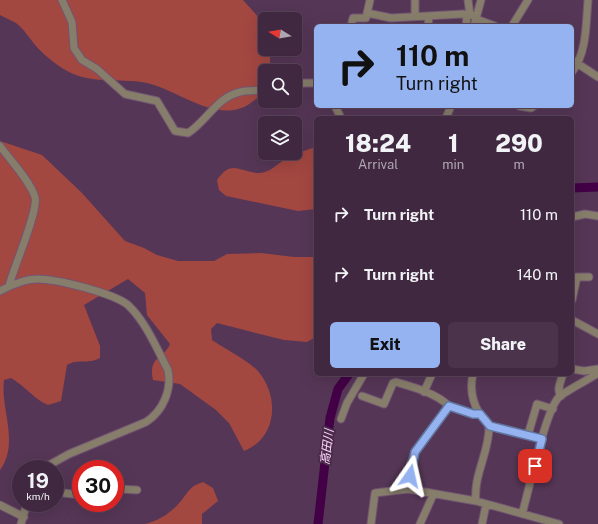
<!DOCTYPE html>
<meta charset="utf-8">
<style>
body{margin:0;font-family:"Public Sans","Noto Sans JP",sans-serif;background:#4b344b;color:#f1f3f6;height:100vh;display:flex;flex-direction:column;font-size:15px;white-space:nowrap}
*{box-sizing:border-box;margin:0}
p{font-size:13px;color:#aea6b1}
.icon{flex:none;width:22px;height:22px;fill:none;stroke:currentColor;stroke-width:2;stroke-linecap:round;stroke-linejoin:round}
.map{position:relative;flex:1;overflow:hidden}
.side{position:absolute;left:314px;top:116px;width:260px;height:260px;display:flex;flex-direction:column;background:#402840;border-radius:6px;box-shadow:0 4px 16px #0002,0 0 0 1px #594459}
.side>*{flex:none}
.guide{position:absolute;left:314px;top:24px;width:260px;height:84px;border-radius:6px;box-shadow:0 4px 16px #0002,0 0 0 1px #594459;background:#95b2f1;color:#111;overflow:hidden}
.needle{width:26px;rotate:281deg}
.buttons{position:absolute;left:258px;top:12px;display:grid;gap:8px}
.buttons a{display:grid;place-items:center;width:44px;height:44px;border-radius:6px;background:#402840;box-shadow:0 4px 16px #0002,0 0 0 1px #594459;font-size:20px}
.speed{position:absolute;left:12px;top:460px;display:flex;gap:8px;font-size:20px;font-weight:700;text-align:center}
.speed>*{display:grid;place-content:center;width:52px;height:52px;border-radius:50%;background:#402840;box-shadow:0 4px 16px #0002,0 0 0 1px #594459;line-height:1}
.speed small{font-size:10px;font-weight:400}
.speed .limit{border:6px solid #d22;background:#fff;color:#111}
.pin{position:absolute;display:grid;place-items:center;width:34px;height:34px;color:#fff;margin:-17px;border-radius:8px;box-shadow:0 2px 6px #0006}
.me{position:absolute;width:44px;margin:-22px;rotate:11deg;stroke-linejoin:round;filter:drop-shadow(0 0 3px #0008)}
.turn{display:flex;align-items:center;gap:14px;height:84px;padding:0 16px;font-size:18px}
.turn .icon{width:52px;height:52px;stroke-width:2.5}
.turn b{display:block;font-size:28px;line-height:34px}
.eta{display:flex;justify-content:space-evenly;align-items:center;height:68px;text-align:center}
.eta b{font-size:24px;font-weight:800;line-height:28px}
.primary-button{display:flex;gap:8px;margin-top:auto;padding:8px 16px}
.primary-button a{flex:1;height:46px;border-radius:6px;background:#95b2f1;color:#111;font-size:16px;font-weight:800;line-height:46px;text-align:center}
.primary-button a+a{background:#4b344b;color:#f1f3f6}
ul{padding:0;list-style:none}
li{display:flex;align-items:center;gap:12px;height:60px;padding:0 16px}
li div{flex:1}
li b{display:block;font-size:15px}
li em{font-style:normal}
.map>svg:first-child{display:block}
.green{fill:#a34741}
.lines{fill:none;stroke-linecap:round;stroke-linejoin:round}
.river{stroke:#430046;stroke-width:9}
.minor-casing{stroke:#725573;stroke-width:9}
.minor{stroke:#867d6a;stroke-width:7}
.route-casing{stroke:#61749d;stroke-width:10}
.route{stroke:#95b2f1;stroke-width:7}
.labels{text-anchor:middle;stroke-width:4;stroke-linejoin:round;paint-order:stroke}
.water-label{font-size:12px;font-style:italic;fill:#fcd6fb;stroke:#4a2b4b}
</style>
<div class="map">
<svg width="598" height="524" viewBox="0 0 598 524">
<rect width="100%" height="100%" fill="#553656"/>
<path class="green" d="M0 0H243L260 19 265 29V49H270V71H265C265 87 266 92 252 102 220 127 179 90 147 83 117 77 89 86 62 68 53 62 43 54 36 46 30 39 24 29 16 23 11 20 5 18 0 15Z
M0 141 42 155 82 193 125 241 144 248 157 255 178 261H214L227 254 261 253 294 257H316V337L307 342 284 340 217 323 211 329 212 340C224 348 250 362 258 371 280 397 277 438 244 451L229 423 216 410 180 384 153 380C148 356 163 360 170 344L147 315 145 293 128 279 84 305 100 346V358C86 365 79 358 67 365L61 401 48 405C34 399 25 386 11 378L4 380C0 408 20 443 0 470Z
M316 147V209L298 211 226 196 219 190 217 180C232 159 238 172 258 173 270 174 280 161 290 156 298 152 308 150 316 147Z
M203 482 213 488 218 501 202 514V524H145C158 521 171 513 180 502 189 492 188 487 203 482Z"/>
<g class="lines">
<path class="river" d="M572 188 598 187
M318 524 330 418 338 389 349 374"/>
<defs>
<path id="minor" d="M62 0 72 22 74 48 82 60 97 69 125 94 157 101 175 131 188 133C206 122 217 97 240 92 248 90 257 91 265 90
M468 0 470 15
M367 13 391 18 463 14 476 16
M415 16V0
M476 19 495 26
M351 26 353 18H366L370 0
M428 26 429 16
M466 26 467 15
M474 26 481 0
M512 26 528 0
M572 60 598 77
M572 72C587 53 586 23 588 0
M295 85 304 83H316
M335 106 341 118
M519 106 531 108 534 106
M446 118 451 106
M0 146C11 161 30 181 35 197 39 210 13 269 9 286
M572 217 585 214 598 216
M0 291C11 285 25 279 37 279 57 279 113 293 128 305 146 322 157 349 168 370 172 390 163 411 146 422L69 454 42 469
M572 300 577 277H589
M572 320 598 334
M572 369 584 371 598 369
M473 374C470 387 472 401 479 413 482 417 487 421 489 426 490 451 473 475 476 501
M424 392 432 374
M362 396 384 404 393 383 396 382C413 387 436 393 449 406
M561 396C556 390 561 381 563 374
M341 419 347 403 364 374
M489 426 542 439
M528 435 537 404 553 409
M408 489 411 463 415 452 449 406 473 414 480 413
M115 491 120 489 137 490
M55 492 81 495
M0 505 24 517
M522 514C529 491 545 411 559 397 567 390 588 380 598 373
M21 524 27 503
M371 524 375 493 408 489 476 501 559 524
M420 524 433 495
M482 524 486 505"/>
</defs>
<use href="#minor" class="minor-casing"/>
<use href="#minor" class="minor"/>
</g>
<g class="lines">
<defs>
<path id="route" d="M410 476 415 452 449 406 473 414H480L490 426 542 439 535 466"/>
</defs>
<use href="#route" class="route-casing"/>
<use href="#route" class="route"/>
</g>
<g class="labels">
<g class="water-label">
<text transform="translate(327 447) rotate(-83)" y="4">高田川</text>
</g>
</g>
</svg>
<div class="buttons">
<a><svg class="needle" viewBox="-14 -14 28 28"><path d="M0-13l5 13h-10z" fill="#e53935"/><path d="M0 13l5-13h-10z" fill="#aea6b1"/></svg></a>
<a><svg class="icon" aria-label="search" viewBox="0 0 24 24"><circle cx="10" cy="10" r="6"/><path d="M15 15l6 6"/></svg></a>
<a><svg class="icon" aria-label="layers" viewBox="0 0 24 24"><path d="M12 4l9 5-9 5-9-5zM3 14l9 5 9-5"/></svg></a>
</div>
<div class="speed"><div>19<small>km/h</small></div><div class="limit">30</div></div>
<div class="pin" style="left:535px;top:466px;background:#d93025"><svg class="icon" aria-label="arrive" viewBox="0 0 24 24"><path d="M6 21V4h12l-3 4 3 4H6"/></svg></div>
<svg class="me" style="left:410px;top:476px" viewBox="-20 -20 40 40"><path d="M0-17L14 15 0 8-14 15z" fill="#95b2f1" stroke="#fff" stroke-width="4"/></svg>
<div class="guide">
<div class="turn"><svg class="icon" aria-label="right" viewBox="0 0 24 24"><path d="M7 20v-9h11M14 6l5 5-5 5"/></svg><div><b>110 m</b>Turn right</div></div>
</div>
<section class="side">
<div class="eta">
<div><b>18:24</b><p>Arrival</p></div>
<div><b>1</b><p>min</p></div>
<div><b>290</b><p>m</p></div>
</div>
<ul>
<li><svg class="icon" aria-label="right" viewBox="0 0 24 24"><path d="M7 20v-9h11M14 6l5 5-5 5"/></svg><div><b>Turn right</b></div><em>110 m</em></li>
<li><svg class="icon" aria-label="right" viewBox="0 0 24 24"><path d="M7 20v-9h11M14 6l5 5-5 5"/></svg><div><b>Turn right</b></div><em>140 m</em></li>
</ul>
<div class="primary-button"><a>Exit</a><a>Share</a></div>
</section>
</div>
